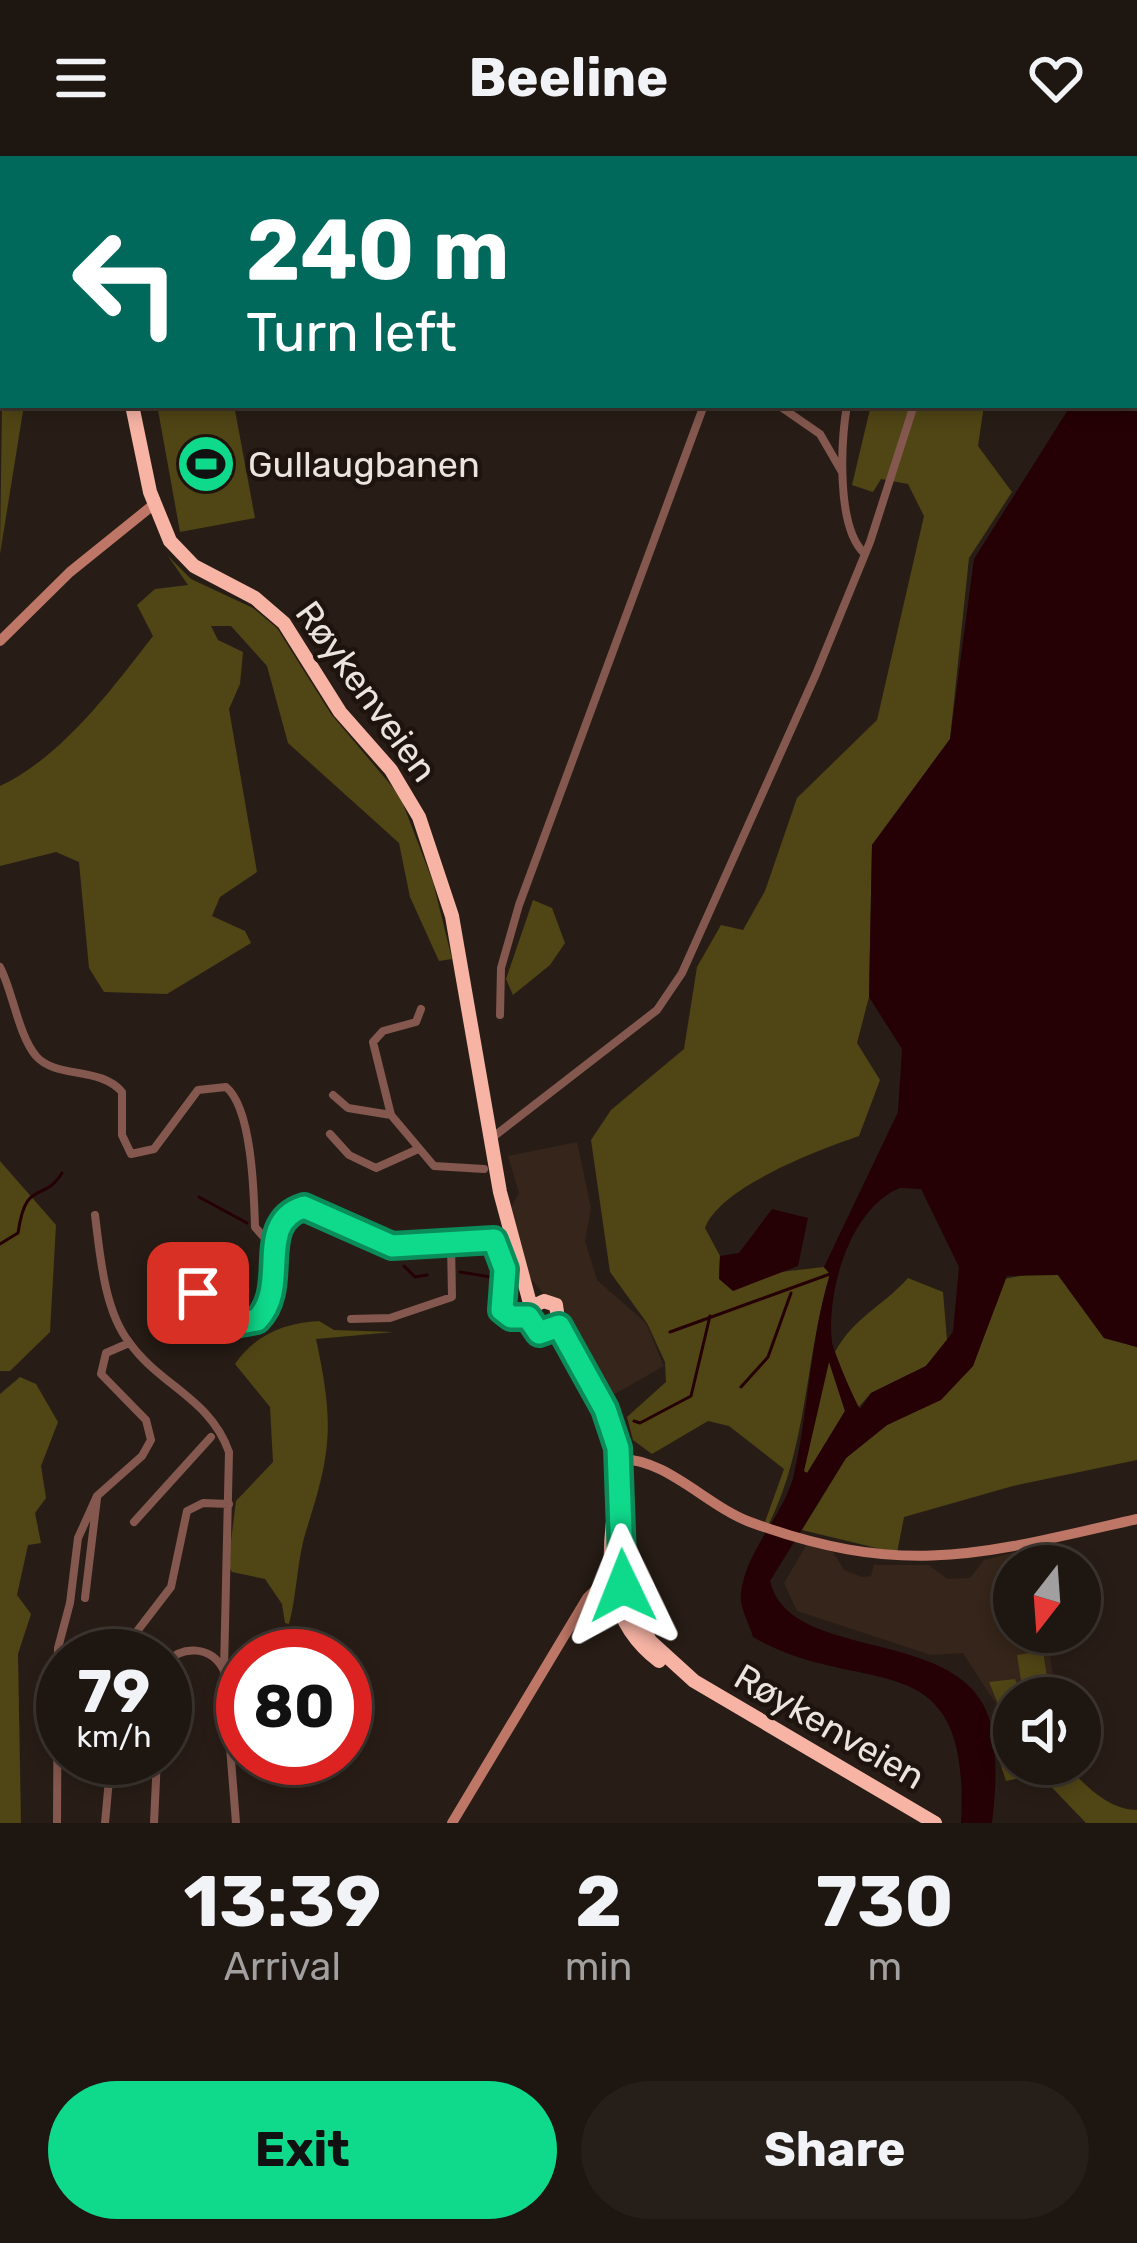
<!DOCTYPE html>
<meta charset="utf-8">
<style>
body{margin:0;font-family:Rubik,sans-serif;background:#261f19;color:#f1f3f6;height:100vh;display:flex;flex-direction:column;font-size:45px;white-space:nowrap}
*{box-sizing:border-box;margin:0}
p{font-size:39px;color:#a19f9f}
.icon{flex:none;width:66px;height:66px;fill:none;stroke:currentColor;stroke-width:2;stroke-linecap:round;stroke-linejoin:round}
.map{position:relative;height:1667px;overflow:hidden}
.sheet{display:flex;flex-direction:column;background:#1e1610;flex:1}
.sheet>*{flex:none}
.guide{position:absolute;left:0px;top:0px;width:1137px;height:252px;box-shadow:0 6px 18px #0003,0 0 0 3px #3c3530;background:#00695c;color:#fff;overflow:hidden}
.needle{width:78px;rotate:197deg}
.controls{position:absolute;left:993px;top:1389px;display:grid;gap:24px}
.controls a{display:grid;place-items:center;width:108px;height:108px;border-radius:50%;background:#1e1610;box-shadow:0 6px 18px #0003,0 0 0 3px #3c3530;font-size:60px}
.speed{position:absolute;left:36px;top:1473px;display:flex;gap:24px;font-size:60px;font-weight:700;text-align:center}
.speed>*{display:grid;place-content:center;width:156px;height:156px;border-radius:50%;background:#1e1610;box-shadow:0 6px 18px #0003,0 0 0 3px #3c3530;line-height:1}
.speed small{font-size:30px;font-weight:400}
.speed .limit{border:18px solid #d22;background:#fff;color:#111}
.pin{position:absolute;display:grid;place-items:center;width:102px;height:102px;color:#fff;margin:-51px;border-radius:24px;box-shadow:0 6px 18px #0006}
.me{position:absolute;width:132px;margin:-66px;rotate:358deg;stroke-linejoin:round;filter:drop-shadow(0 0 9px #0008)}
.turn{display:flex;align-items:center;gap:42px;height:252px;padding:0 48px;font-size:54px}
.turn .icon{width:156px;height:156px;stroke-width:2.5}
.turn b{display:block;font-size:84px;line-height:102px}
.eta{display:flex;justify-content:space-evenly;align-items:center;height:204px;text-align:center}
.eta b{font-size:72px;font-weight:700;line-height:84px}
.action{display:flex;gap:24px;margin-top:auto;padding:24px 48px}
.action a{flex:1;height:138px;border-radius:72px;background:#0fd98a;color:#111;font-size:48px;font-weight:700;line-height:138px;text-align:center}
.action a+a{background:#261f19;color:#f1f3f6}
header{display:flex;justify-content:space-between;align-items:center;height:156px;padding:0 48px;background:#1e1610;font-size:54px;font-weight:700}
.map>svg:first-child{display:block}
.built{fill:#35251a}
.green{fill:#504515}
.water{fill:#250005;fill-rule:evenodd}
.lines{fill:none;stroke-linecap:round;stroke-linejoin:round}
.stream{stroke:#250005;stroke-width:3}
.street{stroke:#84584e;stroke-width:8}
.secondary{stroke:#be7767;stroke-width:10}
.highway{stroke:#f7b4a5;stroke-width:14}
.route-casing{stroke:#0a8d5a;stroke-width:30}
.route{stroke:#0fd98a;stroke-width:21}
.labels{text-anchor:middle;stroke-width:9;stroke-linejoin:round;paint-order:stroke}
.poi-label{font-size:36px;fill:#ebe3de;stroke:#1e140d;text-anchor:start}
.street-label{font-size:36px;fill:#ebe3de;stroke:#1e140d}
</style>
<header><svg class="icon" aria-label="menu" viewBox="0 0 24 24"><path d="M4 6h16M4 12h16M4 18h16"/></svg>Beeline<svg class="icon" aria-label="heart" viewBox="0 0 24 24"><path d="M12 20l-8-8c-3-5 5-10 8-4 3-6 11-1 8 4z"/></svg></header>
<div class="map">
<svg width="1137" height="1667" viewBox="0 0 1137 1667">
<rect width="100%" height="100%" fill="#281d16"/>
<path class="built" d="M577 986 591 1052 585 1085 597 1124 646 1167 664 1210 613 1239 573 1174 529 1120 511 1051 519 1037 508 1000Z
M807 1388 833 1396 844 1414 862 1421 871 1420 874 1409H929L947 1423 970 1422 984 1404 1035 1391 1038 1410H1014V1476H1047L1056 1542H1014V1590L1006 1586 1003 1559 963 1497 931 1499 797 1455 784 1427Z"/>
<path class="green" d="M3 170V249H24L0 398Z
M186 249H234L255 362 180 376 158 254Z
M871 249H984L978 290 1012 336 969 402 950 583 872 689 869 841 857 887 880 924 859 980C816 995 720 1031 705 1072L720 1100 719 1123 824 1111 830 1118C805 1201 808 1289 769 1368L765 1366 784 1313 729 1270 708 1265 652 1298 633 1284 627 1261 666 1226 665 1206 647 1167 610 1116 591 984 611 954 684 893 697 811 721 769 743 774 765 735 797 642 877 564 924 360 908 328 881 323 873 336 852 329Z
M168 400 191 423 253 452 277 472 331 558 400 640 433 726 452 803 439 805 410 741 399 687 288 587 267 510 231 470H211L218 484 243 496 240 528 229 553 257 716 220 741 212 760 245 775 251 787 167 838 104 836 89 812 79 706 56 696 0 710V630C62 601 112 533 153 480L137 449 155 433 188 429Z
M533 744 552 752 565 787 550 809 513 839 506 823Z
M0 1005 56 1069 50 1176 10 1215H0Z
M1044 1116 1058 1119 1104 1182 1137 1191V1304L1013 1330 904 1361 897 1397 802 1374 846 1302 887 1269 941 1243 973 1210 1003 1123Z
M908 1122 943 1136 947 1184 926 1210 871 1237 857 1253 835 1196C855 1160 881 1152 908 1122Z
M319 1165 334 1174 394 1176 316 1183C334 1267 332 1295 306 1375 297 1404 297 1438 289 1468L285 1467 282 1448 265 1423 232 1416 228 1409 236 1345 273 1306 270 1251 235 1208C255 1179 284 1167 319 1165Z
M829 1204 845 1255 808 1317 803 1316Z
M20 1221 36 1228 58 1266 41 1310 46 1342 35 1357 41 1387 28 1389 17 1439 31 1458 18 1498 21 1667H0V1238Z
M1043 1495 1049 1533 1023 1537 1017 1499Z
M1015 1523 1024 1542H1014V1564L1005 1565 989 1526Z
M993 1585 1014 1592V1608H1065C1084 1628 1108 1654 1137 1654V1667H1086L1039 1618 1006 1625Z"/>
<path class="water" d="M1137 6V1191L1104 1182 1058 1119 1007 1120 973 1210 941 1244 887 1269 846 1302 770 1425C788 1503 942 1473 983 1548 1000 1579 996 1634 992 1667H961C971 1479 863 1545 753 1481 749 1467 739 1451 741 1437 746 1393 784 1360 794 1318 809 1252 810 1184 830 1118L824 1111 898 956 902 893 869 841 872 689 950 583 974 403 1071 249H1134ZM900 1032 921 1033 959 1111 953 1176 926 1210 871 1237 860 1253C856 1247 833 1196 832 1186 826 1136 850 1052 900 1032ZM829 1206 845 1255 807 1317 804 1315Z
M772 1053 808 1062 798 1110 733 1135 719 1123 720 1100 739 1097Z"/>
<g class="lines">
<path class="stream" d="M199 1041 247 1067
M0 1088 18 1077C26 1021 43 1048 62 1017
M404 1110 415 1121 427 1119
M460 1116 497 1122
M670 1176 830 1118
M741 1231 768 1201 791 1137
M634 1265 640 1267 691 1240 710 1160"/>
<path class="street" d="M697 0 699 3
M652 3 657 0
M812 3 813 0
M945 3 946 0
M1060 3 1062 0
M778 249 820 278 842 316
M847 249C841 285 836 370 864 397
M0 811C13 836 18 878 36 900 56 923 100 910 122 936V979L131 998 154 993 198 934 226 931C252 952 254 1038 255 1071L263 1080H273L286 1060 304 1051 392 1091 491 1083C516 1103 497 1132 498 1159L510 1170 531 1173
M421 853 416 866 383 875 373 886 391 959 434 1010 484 1013
M500 859 501 812 519 749 704 249
M333 939 348 952 391 959
M330 978 349 999 376 1012 416 994
M493 981 657 854 682 817 816 518 870 386 914 249
M95 1059C100 1098 104 1154 129 1186 160 1230 210 1242 229 1296L224 1514 236 1667
M181 1128 235 1168C282 1168 279 1114 273 1080
M198 1137 211 1103 208 1093
M500 1150 511 1161H527
M351 1163 390 1162 452 1141 451 1087
M134 1366 211 1281
M85 1442 97 1342
M118 1500 171 1431 187 1355 203 1347 229 1348
M165 1507C183 1489 211 1490 223 1513
M57 1667 58 1492 70 1447 78 1382 97 1340 142 1300 151 1284 146 1264 101 1218 106 1197 129 1187
M105 1667 111 1602
M154 1667 157 1602"/>
<path class="secondary" d="M0 485 70 416 153 349
M619 1303C666 1302 707 1350 750 1366 905 1423 983 1398 1137 1363
M452 1667 587 1442 600 1429 620 1430"/>
<path class="highway" d="M7 0V3
M0 9 3 18
M132 249 150 336 170 385 194 410 255 442 284 467 340 556 391 614 419 661 452 760 500 1036 531 1151 528 1165 542 1178 559 1170 556 1149 544 1145 531 1151
M559 1170 614 1277 623 1431 650 1485 694 1525 935 1667
M614 1358C606 1415 609 1467 659 1505
M593 1450 620 1458"/>
</g>
<g class="lines">
<defs>
<path id="route" d="M198 1137 235 1168 257 1164C291 1130 253 1067 304 1051L392 1090 494 1084 505 1113 502 1154 511 1161H528L539 1177 559 1170 605 1253 618 1292 623 1430"/>
</defs>
<use href="#route" class="route-casing"/>
<use href="#route" class="route"/>
</g>
<defs>
<symbol id="stadium-disc" viewBox="-11 -11 22 22"><circle r="9.5" fill="#0fd98a" stroke="#1e140d"/><path d="M0-5a6.5 5 0 1 0 0 10a6.5 5 0 1 0 0-10ZM-3.5-1.8h7v3.6h-7Z" fill="#111"/></symbol>
</defs>
<g fill-rule="evenodd">
<use href="#stadium-disc" x="173" y="275" width="66" height="66"/>
</g>
<g class="labels">
<g class="poi-label">
<text x="248" y="321">Gullaugbanen</text>
</g>
<g class="street-label">
<text transform="translate(367 535) rotate(54)" y="13">Røykenveien</text>
<text transform="translate(830 1570) rotate(30)" y="13">Røykenveien</text>
</g>
</g>
</svg>
<div class="controls">
<a><svg class="needle" viewBox="-14 -14 28 28"><path d="M0-13l5 13h-10z" fill="#e53935"/><path d="M0 13l5-13h-10z" fill="#a19f9f"/></svg></a>
<a><svg class="icon" aria-label="sound" viewBox="0 0 24 24"><path d="M4 9h4l5-4v14l-5-4H4zM17 9q2 3 0 6"/></svg></a>
</div>
<div class="speed"><div>79<small>km/h</small></div><div class="limit">80</div></div>
<div class="pin" style="left:198px;top:1137px;background:#d93025"><svg class="icon" aria-label="arrive" viewBox="0 0 24 24"><path d="M6 21V4h12l-3 4 3 4H6"/></svg></div>
<svg class="me" style="left:623px;top:1430px" viewBox="-20 -20 40 40"><path d="M0-17L14 15 0 8-14 15z" fill="#0fd98a" stroke="#fff" stroke-width="4"/></svg>
<div class="guide">
<div class="turn"><svg class="icon" aria-label="left" viewBox="0 0 24 24"><path d="M17 20v-9H6M10 6l-5 5 5 5"/></svg><div><b>240 m</b>Turn left</div></div>
</div>
</div>
<section class="sheet">
<div class="eta">
<div><b>13:39</b><p>Arrival</p></div>
<div><b>2</b><p>min</p></div>
<div><b>730</b><p>m</p></div>
</div>
<div class="action"><a>Exit</a><a>Share</a></div>
</section>
